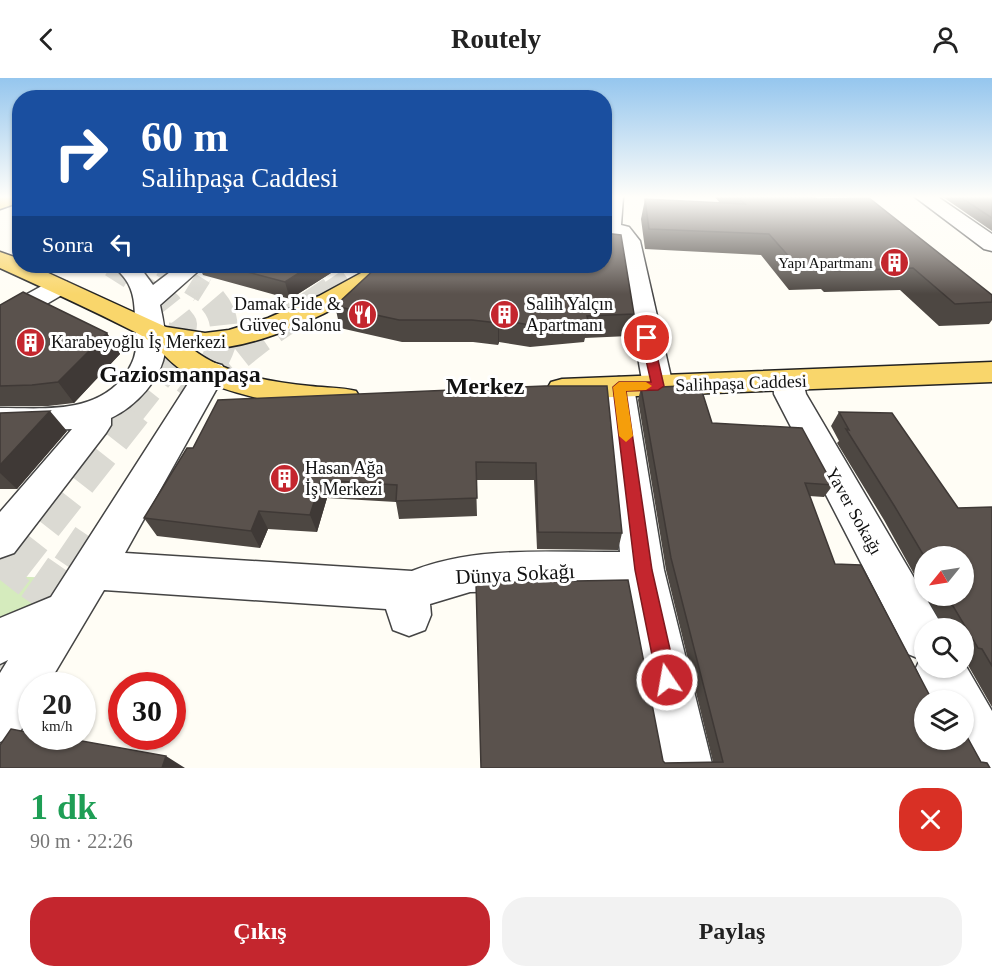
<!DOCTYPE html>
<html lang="tr">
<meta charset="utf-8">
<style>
body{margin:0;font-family:Georgia,serif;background:#f2f2f2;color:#222;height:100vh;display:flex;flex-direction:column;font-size:22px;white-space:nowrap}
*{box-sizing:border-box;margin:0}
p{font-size:20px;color:#767676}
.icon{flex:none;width:33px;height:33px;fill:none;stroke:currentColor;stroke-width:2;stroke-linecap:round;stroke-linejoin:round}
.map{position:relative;height:690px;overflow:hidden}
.panel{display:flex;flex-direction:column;background:#fff;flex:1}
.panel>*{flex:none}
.hud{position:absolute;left:12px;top:12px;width:600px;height:183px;border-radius:24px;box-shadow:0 2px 4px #0004;background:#1a4fa0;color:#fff;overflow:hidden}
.needle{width:39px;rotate:240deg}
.tools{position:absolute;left:914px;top:468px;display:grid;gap:12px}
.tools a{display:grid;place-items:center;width:60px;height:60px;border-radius:50%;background:#fff;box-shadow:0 2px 4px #0004;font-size:30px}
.speed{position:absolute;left:18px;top:594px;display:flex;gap:12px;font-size:30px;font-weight:700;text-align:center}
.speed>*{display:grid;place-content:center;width:78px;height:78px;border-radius:50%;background:#fff;box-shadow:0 2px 4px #0004;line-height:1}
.speed small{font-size:15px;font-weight:400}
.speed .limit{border:9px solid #d22;background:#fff;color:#111}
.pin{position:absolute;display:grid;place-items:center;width:51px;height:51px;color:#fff;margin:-26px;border:3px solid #fff;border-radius:50%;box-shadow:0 2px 6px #0007}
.me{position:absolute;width:66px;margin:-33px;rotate:348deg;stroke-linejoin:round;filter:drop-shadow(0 0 4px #0008)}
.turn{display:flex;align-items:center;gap:21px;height:126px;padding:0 30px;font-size:27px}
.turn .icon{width:78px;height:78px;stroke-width:2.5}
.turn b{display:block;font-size:42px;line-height:51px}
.then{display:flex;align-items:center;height:57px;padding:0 30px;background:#0003;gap:12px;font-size:22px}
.round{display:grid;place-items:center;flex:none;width:63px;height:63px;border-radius:24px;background:#f2f2f2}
.head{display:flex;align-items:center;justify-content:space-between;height:102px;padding:0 30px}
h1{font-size:36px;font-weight:600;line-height:45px;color:#1e9e55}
.cta{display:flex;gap:12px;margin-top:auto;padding:12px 30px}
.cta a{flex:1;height:69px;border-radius:24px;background:#c4262e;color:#fff;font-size:24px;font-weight:600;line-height:69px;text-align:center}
.cta a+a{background:#f2f2f2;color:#222}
header{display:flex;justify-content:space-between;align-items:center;height:78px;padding:0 30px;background:#fff;font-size:27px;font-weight:600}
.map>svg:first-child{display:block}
.green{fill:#d5ebbd}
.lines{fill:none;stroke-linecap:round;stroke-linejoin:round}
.major-tunnel-far3{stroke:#dbdad3;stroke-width:22;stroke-dasharray:22 11;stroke-linecap:butt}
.major-tunnel-far2{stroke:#dbdad3;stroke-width:28;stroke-dasharray:28 14;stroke-linecap:butt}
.major-tunnel-far1{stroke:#dbdad3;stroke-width:37;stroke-dasharray:37 18;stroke-linecap:butt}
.major-tunnel{stroke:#dbdad3;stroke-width:47;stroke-dasharray:47 24;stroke-linecap:butt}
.minor-casing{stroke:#444;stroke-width:3}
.major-casing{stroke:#222;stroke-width:3}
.minor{fill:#fff;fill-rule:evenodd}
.major{fill:#f9d66b;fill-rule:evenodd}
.wall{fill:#4d4742}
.shaded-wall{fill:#3f3936}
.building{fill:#5a524d;stroke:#3f3936;stroke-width:1.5}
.route{fill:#c4262e;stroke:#7f191e;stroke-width:1.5}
.slow{fill:#f59e0b}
.labels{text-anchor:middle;stroke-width:6;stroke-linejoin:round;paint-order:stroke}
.far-poi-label{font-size:15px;fill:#111;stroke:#fff;text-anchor:end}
.poi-label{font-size:18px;fill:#111;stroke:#fff;text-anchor:start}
.street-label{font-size:18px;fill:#111;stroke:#fff}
.near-street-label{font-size:21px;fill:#111;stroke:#fff}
.district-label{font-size:24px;font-weight:bold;fill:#111;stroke:#fff}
</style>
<header><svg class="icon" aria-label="back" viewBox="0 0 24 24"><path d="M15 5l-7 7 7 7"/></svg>Routely<svg class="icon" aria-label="person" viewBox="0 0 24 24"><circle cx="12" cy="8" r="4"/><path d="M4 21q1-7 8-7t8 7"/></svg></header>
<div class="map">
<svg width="992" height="690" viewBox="0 0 992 690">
<rect width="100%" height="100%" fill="#fffdf5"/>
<path class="green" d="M0 498 61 500 36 534 0 550Z"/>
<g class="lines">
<path class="major-tunnel-far3" d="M111 188 152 214
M162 188 204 214
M330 214 368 188"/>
<path class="major-tunnel-far2" d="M207 303 260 261 332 212
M188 321C215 285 246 248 202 212
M131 334 162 295 181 264 183 246 168 227 150 212"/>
<path class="major-tunnel-far1" d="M10 490 133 333
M70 490 91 459"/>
<path class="major-tunnel" d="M0 502 11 488
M0 590 71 488"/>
<defs>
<path id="minor" d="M604 119H623L621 147 629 149 640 163 673 308 669 315 658 318 647 315 643 308 618 164 613 159 604 156Z
M915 119H938L992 156V173L984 171Z
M114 188H139L153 207 178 188H204L160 227C163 241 167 259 165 273 162 301 135 329 111 340V347L106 355 14 475 0 480V434L72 351 0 354V330C41 330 91 336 121 302 133 287 138 275 136 256 134 237 137 218 126 202 123 197 118 193 114 188Z
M58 202 67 204 70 209 67 214 9 248 0 250V231L49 204Z
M211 284 222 287 226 294 125 475 412 493C477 467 551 475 620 474L604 309 608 302 619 299 630 302 634 309 664 492 713 690H659L626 511 470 514 430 526 431 537 425 552 409 558 393 552 386 531 104 512 47 608H32V634L18 657 0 664V595L8 582 0 586V540L51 519 200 287Z
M788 293 799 296 803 303 806 316 940 544 943 550H924V590H963V583L992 633V690H966L951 662H963V622H931L916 590 920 581 908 576 774 316 773 303 777 296Z"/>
<path id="major" d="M0 119H20V124L0 131Z
M0 174 20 181V188H33L166 249 205 255 229 252 268 240 319 218 374 188H401L397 193C347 227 253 278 191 270 223 296 270 304 310 308 326 310 341 309 356 313L361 321 356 329C318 339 217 314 183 293 166 282 155 264 137 255 92 232 46 211 0 190Z
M992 284V304L562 321 551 318 547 311 551 304 562 301Z"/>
</defs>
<use href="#minor" class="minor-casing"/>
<use href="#major" class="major-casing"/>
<use href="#minor" class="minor"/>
<use href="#major" class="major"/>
</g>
<path class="wall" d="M715 119H814L992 217V242L989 246 939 248 900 212 824 214 821 211 789 212 761 177 645 171 641 141 645 121 720 125Z
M943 119H992V153Z
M199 188H342L290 221 203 197Z
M0 227 107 255 120 276 74 325 48 328H0Z
M335 228 634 236 629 258 585 260 584 264 530 269 499 264 498 267 473 264H402L340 250Z
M545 308 622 455 618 472 537 471 534 402H476L477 438 399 441 396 424 327 420 317 454 268 451 260 470 157 458 144 440 193 370Z
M641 310 833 407 824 419 809 418 835 486 924 662 963 637 970 651 965 655 981 684 481 690 663 683 665 685 713 684 666 492 638 322Z
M839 334 958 430 992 429V629L965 582H963V550H944L926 518H963L924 478V514L884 442 837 365 839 363 831 348Z
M0 335 67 353 17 411H0Z"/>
<path class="shaded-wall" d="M310 188H342L290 221 285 204Z
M499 242V264L498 267V245Z
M107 255 120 276 74 325 58 304Z
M50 333 67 353 17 411 0 395V387Z
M321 402 327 420 317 454 310 437Z
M259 433 268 451 260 470 251 453Z
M166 678 185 690H162Z"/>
<path class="building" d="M738 119H814L816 121 869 120 992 217V224L955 226 913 190 835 193 832 190H799L769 156 649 151 645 121 745 126Z
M960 119H992V140Z
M604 155 621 157 634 236 587 238 588 242 531 247 499 242 498 245 472 242H399L335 228 378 188H604Z
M225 188H310L285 204Z
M23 214 107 255 58 304 32 307 0 308V227Z
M700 307 712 345 802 350 833 407 805 405 835 486 861 487 932 622H924V662H963V637L970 651 966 652 965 655 981 684 987 685 990 690H481L476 505 628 502 663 683 665 685 723 684 671 480 641 310Z
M545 308H607L622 455 538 454 536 385 476 384 477 420 396 423 397 407 321 402 310 437 259 433 251 453 144 440 187 370H193L218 322Z
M50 333 0 387V335Z
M839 334 892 335 958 430 992 429V588L982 571 978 570 947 518H963V478H924L895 429 846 351 849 352Z
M11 651 32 655V658H54L166 678 162 690H0V667Z"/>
<linearGradient id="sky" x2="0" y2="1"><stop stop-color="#95c6ee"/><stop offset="0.55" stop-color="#fffefa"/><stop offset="1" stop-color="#fffefa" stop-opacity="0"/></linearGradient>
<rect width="992" height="216" fill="url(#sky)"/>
<path class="route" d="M647 257 653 260 664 308 658 312 626 313 652 492 677 602 674 609 667 612 660 609 657 602 635 492 613 309 619 304H651L641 260Z"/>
<path class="slow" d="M619 304H646L652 308 646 312 626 313 633 358 626 364 619 358 613 309Z"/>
<defs>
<symbol id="building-disc" viewBox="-11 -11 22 22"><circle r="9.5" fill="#c4262e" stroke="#fff"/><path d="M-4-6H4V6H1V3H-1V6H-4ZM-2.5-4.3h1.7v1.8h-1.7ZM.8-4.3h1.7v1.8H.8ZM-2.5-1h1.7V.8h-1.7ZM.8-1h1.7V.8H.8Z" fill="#fff"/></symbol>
<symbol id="restaurant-disc" viewBox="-11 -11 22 22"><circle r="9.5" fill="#c4262e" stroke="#fff"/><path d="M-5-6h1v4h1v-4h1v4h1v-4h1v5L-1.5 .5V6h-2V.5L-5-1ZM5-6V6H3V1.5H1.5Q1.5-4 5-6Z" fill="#fff"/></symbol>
</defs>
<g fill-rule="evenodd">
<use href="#building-disc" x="878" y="168" width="33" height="33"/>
<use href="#restaurant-disc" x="346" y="220" width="33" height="33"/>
<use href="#building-disc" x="488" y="220" width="33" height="33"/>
<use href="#building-disc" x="14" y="248" width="33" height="33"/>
<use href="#building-disc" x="268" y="384" width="33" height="33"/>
</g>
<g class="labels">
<g class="far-poi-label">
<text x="873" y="190">Yapı Apartmanı</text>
</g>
<g class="poi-label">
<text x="341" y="232" text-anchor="end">Damak Pide &amp;<tspan x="341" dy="21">Güveç Salonu</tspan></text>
<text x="526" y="232">Salih Yalçın<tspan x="526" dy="21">Apartmanı</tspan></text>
<text x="51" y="270">Karabeyoğlu İş Merkezi</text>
<text x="305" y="396">Hasan Ağa<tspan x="305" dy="21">İş Merkezi</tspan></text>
</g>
<g class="street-label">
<text transform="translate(741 305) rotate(-2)" y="6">Salihpaşa Caddesi</text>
<text transform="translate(854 433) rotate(61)" y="6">Yaver Sokağı</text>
</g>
<g class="near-street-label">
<text transform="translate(515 496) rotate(-3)" y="7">Dünya Sokağı</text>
</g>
<g class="district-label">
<text x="180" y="304">Gaziosmanpaşa</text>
<text x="485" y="316">Merkez</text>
</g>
</g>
</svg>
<div class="tools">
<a><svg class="needle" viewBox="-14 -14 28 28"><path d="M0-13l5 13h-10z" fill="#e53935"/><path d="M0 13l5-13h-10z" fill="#767676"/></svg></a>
<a><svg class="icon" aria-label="search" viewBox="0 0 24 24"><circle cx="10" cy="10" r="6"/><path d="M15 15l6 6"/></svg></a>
<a><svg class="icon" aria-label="layers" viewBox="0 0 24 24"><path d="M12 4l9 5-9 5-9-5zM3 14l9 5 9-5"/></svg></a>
</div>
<div class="speed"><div>20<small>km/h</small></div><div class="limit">30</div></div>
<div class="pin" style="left:647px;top:260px;background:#d93025"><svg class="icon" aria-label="arrive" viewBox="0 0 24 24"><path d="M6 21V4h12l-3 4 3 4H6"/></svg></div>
<svg class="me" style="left:667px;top:602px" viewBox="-20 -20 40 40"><circle r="17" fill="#c4262e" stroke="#fff" stroke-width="3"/><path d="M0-11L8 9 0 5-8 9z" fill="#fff"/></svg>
<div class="hud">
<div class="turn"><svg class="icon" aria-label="right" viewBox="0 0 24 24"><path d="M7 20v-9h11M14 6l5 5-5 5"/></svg><div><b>60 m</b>Salihpaşa Caddesi</div></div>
<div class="then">Sonra<svg class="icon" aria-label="left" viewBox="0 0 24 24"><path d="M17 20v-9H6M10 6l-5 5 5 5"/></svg></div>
</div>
</div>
<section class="panel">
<div class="head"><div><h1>1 dk</h1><p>90 m · 22:26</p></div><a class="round" style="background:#d93025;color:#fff"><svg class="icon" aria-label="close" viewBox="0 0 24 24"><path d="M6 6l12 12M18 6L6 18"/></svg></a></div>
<div class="cta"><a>Çıkış</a><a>Paylaş</a></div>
</section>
